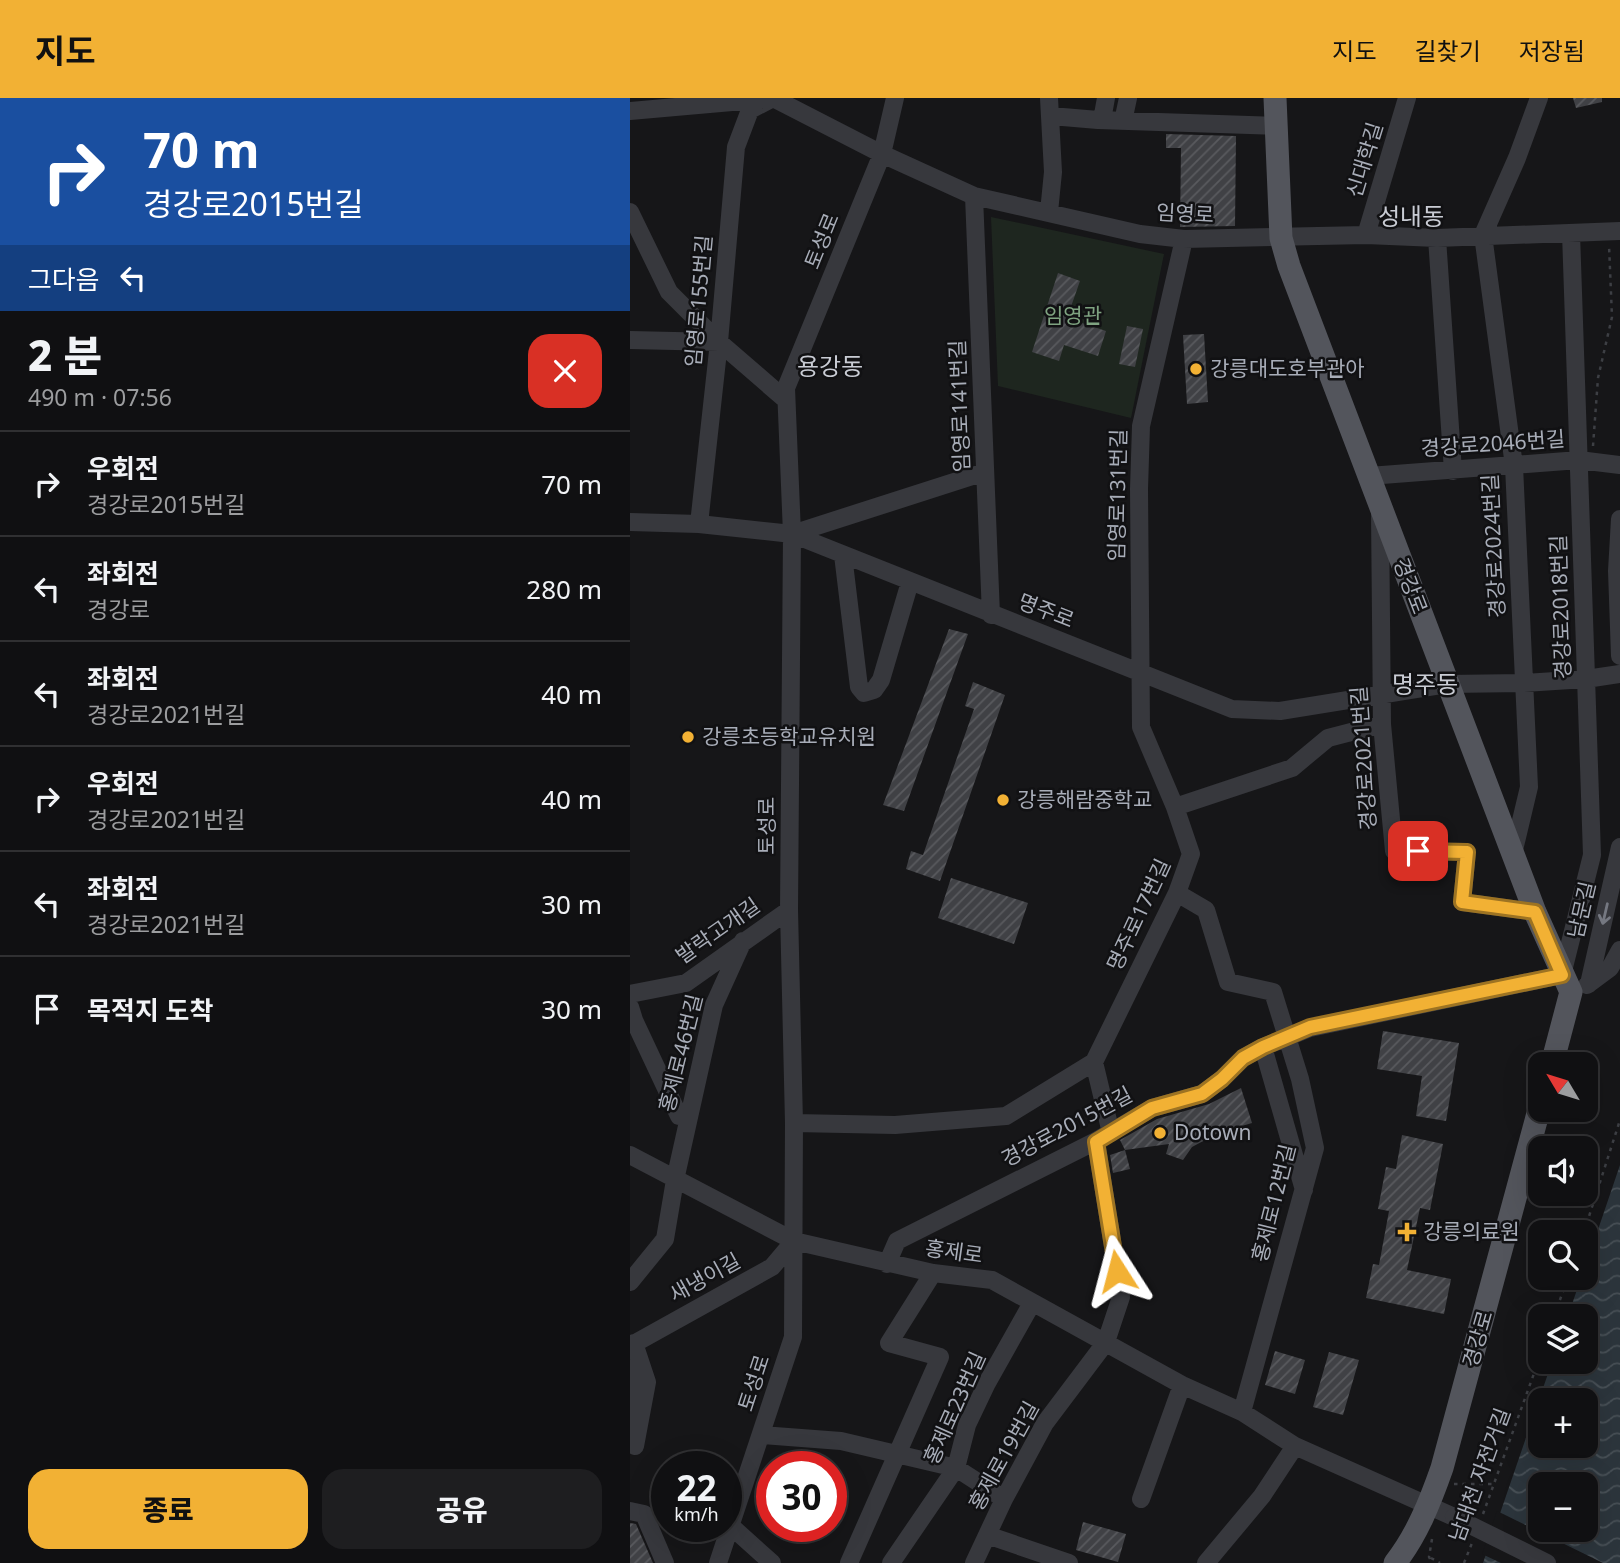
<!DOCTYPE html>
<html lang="ko">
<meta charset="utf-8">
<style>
body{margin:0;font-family:"Noto Sans","Noto Sans KR",sans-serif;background:#1e1e20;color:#f1f3f6;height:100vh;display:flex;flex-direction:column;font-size:26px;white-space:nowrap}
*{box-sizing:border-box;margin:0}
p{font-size:23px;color:#9c9d9f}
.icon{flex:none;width:38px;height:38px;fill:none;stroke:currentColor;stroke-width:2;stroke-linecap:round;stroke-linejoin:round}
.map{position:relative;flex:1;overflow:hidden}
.details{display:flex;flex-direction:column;background:#101012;width:630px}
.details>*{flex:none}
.top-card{background:#1a4fa0;color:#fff;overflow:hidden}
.needle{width:46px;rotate:308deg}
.tools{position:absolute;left:898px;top:954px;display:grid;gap:14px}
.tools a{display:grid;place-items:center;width:70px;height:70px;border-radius:14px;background:#101012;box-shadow:0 7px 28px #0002,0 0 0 2px #303032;font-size:35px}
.speed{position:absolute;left:21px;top:1353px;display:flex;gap:14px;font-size:35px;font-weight:700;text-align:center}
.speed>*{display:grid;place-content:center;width:91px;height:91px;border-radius:50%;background:#101012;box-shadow:0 7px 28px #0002,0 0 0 2px #303032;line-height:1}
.speed small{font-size:18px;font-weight:400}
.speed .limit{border:10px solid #d22;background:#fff;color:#111}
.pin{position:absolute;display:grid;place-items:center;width:60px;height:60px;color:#fff;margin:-30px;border-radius:14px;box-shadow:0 4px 10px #0006}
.me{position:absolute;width:77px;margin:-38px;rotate:351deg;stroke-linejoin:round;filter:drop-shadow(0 0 5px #0008)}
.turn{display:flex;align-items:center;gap:24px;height:147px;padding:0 28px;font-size:32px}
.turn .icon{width:91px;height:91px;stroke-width:2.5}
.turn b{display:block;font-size:49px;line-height:60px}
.then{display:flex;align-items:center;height:66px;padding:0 28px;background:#0003;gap:14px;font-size:26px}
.round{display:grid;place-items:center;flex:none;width:74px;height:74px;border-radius:21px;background:#1e1e20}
.summary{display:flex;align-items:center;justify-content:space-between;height:119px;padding:0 28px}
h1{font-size:42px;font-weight:800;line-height:52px}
.button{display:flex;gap:14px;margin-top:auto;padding:14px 28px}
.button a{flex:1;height:80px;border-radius:21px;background:#f2b134;color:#111;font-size:28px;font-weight:800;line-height:80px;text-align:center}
.button a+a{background:#1e1e20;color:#f1f3f6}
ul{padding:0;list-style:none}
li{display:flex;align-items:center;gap:21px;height:105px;padding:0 28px;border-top:2px solid #303032}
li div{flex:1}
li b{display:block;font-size:26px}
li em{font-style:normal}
header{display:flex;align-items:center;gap:42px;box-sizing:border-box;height:98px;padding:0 35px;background:#f2b134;color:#111}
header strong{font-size:33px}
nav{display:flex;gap:38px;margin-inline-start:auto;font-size:24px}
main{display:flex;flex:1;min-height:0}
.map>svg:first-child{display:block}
.park{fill:#1e261f}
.water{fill:url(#water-waves);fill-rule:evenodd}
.pier{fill:#161618}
.building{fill:url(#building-hatch)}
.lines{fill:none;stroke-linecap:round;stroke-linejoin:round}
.path{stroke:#3d3f44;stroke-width:2.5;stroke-dasharray:3.5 5;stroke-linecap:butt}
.minor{stroke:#37383d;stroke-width:18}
.major{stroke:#53555c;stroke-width:23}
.minor-bridge{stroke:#37383d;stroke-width:18}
.oneway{stroke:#757881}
.route-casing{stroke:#9d7322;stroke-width:18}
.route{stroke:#f2b134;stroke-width:12}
.poi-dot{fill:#f2b134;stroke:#111113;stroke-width:2.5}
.labels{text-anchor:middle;stroke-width:5;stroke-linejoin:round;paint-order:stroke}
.street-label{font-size:21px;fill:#a8adb8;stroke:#111113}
.park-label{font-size:21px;fill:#7fa381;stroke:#111113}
.poi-label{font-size:21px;fill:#a8adb8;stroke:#111113;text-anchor:start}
.quarter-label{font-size:24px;fill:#c9ccd4;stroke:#111113}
</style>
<header>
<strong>지도</strong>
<nav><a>지도</a><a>길찾기</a><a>저장됨</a></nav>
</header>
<main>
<section class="details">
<div class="top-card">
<div class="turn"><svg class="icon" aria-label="right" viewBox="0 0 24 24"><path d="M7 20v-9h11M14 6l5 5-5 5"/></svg><div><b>70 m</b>경강로2015번길</div></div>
<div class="then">그다음<svg class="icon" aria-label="left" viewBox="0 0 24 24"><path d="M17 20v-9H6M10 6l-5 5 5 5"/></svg></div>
</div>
<div class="summary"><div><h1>2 분</h1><p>490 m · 07:56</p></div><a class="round" style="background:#d93025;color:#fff"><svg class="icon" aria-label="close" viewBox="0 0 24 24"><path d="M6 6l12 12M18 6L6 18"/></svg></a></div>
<ul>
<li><svg class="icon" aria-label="right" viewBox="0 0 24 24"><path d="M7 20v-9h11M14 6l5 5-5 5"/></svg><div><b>우회전</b><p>경강로2015번길</p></div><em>70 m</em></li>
<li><svg class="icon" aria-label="left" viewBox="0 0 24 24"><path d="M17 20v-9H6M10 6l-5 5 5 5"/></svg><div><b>좌회전</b><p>경강로</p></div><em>280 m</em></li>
<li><svg class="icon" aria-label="left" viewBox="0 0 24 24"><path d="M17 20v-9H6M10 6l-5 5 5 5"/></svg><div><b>좌회전</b><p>경강로2021번길</p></div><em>40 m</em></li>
<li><svg class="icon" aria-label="right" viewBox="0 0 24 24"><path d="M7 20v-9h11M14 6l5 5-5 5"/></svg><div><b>우회전</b><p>경강로2021번길</p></div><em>40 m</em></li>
<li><svg class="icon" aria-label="left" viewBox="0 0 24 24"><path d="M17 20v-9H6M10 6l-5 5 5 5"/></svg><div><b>좌회전</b><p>경강로2021번길</p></div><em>30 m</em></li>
<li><svg class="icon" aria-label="arrive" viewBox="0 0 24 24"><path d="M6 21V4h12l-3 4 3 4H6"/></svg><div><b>목적지 도착</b></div><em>30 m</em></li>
</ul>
<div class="button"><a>종료</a><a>공유</a></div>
</section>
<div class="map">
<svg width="990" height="1465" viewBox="0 0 990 1465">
<defs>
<pattern id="water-waves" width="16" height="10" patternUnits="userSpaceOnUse" patternTransform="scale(1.75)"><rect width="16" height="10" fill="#2c353c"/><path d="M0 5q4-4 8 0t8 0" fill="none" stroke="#485056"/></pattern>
<pattern id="building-hatch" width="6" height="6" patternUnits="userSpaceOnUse" patternTransform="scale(1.75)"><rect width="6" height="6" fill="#404145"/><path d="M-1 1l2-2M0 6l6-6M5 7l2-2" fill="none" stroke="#595a5e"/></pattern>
</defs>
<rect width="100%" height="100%" fill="#161618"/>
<path class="park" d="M361 119 534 156 501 320 368 288Z"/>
<path class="water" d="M990 1067V1465H853L922 1264H956V1218H938L951 1180H956V1167ZM910 1302H956V1348H910ZM910 1386H956V1432H910Z"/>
<path class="pier" d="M867 1413 973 1465H871L852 1456Z"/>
<path class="building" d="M943 0H972V4L946 10Z
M536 36 606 38 605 128 550 129 551 50H536Z
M428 175 450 183 437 220 476 233 468 258 434 247 429 263 402 254Z
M497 228 513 231 505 269 489 266Z
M574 236 578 304 557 306 553 237Z
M319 531 338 536 274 713 253 707Z
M343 584 375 597 310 783 276 771 281 753 293 757 344 611 335 608Z
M321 780 398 805 384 846 308 820Z
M753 933 829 945 816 1023 786 1018 792 978 747 971Z
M611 990 622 1025 588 1035 562 1049 553 1062 536 1056 539 1046 495 1052 490 1042 527 1021 579 1006Z
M772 1037 813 1046 800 1112 790 1110 777 1172 821 1181 814 1216 736 1200 743 1166 749 1167 759 1113 748 1111 756 1069 766 1071Z
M495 1052 500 1071 483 1075 480 1057Z
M645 1253 675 1262 665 1296 635 1287Z
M699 1254 729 1262 713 1317 683 1309Z
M453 1424 496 1436 488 1464 446 1452Z
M0 1425 6 1426 23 1465H0Z"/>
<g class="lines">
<path class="path" d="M963 348 968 280 982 219 979 147
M954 1134 990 1022
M924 1218 938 1180
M824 1386H865
M853 1416 910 1259
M802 1441 799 1459 802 1465
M801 1460 810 1465
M834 1465 842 1445"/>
<path class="minor" d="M143 0 252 56 344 98 510 136 554 141 736 137 807 140 990 133
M0 13 136 1
M495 14 498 0
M421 18 468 22 646 28
M472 22 476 0
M344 98 361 517
M0 114 39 194 89 244 156 302
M419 114 423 74 419 0
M736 137 777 0
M807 140 823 373
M0 242 89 244
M739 378 949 362 990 367
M750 415 752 626 764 753 837 754 832 804 905 814
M990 421 987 473 990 558
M0 424 69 426 162 436 602 611 650 613 817 586 894 585 956 581 990 576
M69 426 89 244 106 49 120 12 143 0
M162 436 355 374
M213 457 229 589 234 595 244 592 251 582 280 484
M545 709 662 670 698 640 752 626
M883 756 899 689 884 368 853 137 887 60 909 0
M547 795 576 812 598 884 643 894 670 981 685 1050 612 1314
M959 886 990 749
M957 887 980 870 990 852
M0 896 56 885 159 812
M0 909 4 922 49 1018 59 1017
M633 949 674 1092
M164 1025 265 1027 376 1018 464 964
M481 1035 464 964 547 795 561 756 545 709 511 629 509 391 511 328 554 141
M0 1057 164 1143 303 1175 362 1182 552 1287 612 1314 665 1348 824 1419
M257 1166 267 1143 466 1043 522 1010 572 996 592 981 613 960 633 949 680 930 932 877 962 757 941 135
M0 1184 35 1141 45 1082 84 907 113 843
M0 1248 142 1169 164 1143
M0 1273 4 1270 0 1340 5 1348 17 1284 4 1245
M131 1337 211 1343 326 1370 374 1401
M511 1401 552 1287
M0 1413 14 1416 35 1465
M102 1429 142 1465
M357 1437 439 1465
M88 1465 163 1239 164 1025 159 812 162 436 156 290 252 56 265 0
M219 1465 310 1259 259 1245 303 1175
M261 1465 326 1370 337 1327 357 1285 402 1205
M344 1465 374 1401 415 1325 476 1244 491 1199 466 1043
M576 1465 632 1398 665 1348"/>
<path class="major" d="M645 0 651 140 659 168 905 814 941 894 922 966
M765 1465C787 1437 800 1404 812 1370L910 1008"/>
<path class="minor-bridge" d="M824 1419 917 1465"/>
</g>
<defs><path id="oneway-shaft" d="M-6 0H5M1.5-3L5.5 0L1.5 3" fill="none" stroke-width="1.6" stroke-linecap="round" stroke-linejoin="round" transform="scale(1.75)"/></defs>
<use class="oneway" href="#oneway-shaft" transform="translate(975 816) rotate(103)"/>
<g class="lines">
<defs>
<path id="route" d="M487 1173 466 1044 522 1010 572 996 592 981 613 960 633 949 680 929 932 877 905 814 832 804 837 754 788 753"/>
</defs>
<use href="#route" class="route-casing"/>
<use href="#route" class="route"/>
</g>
<g class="poi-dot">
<circle cx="566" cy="271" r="7"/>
<circle cx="58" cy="639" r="7"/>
<circle cx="373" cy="702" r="7"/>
<circle cx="530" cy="1035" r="7"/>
<path d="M773.5 1123.5h7v7h7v7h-7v7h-7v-7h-7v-7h7z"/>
</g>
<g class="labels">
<g class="street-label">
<text transform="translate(735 62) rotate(-73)" y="7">신대학길</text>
<text transform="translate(555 116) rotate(3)" y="7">임영로</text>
<text transform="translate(192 143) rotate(-68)" y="7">토성로</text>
<text transform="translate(69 203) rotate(-85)" y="7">임영로155번길</text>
<text transform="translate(330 308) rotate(-92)" y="7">임영로141번길</text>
<text transform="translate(863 346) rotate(-4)" y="7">경강로2046번길</text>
<text transform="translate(488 397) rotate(-89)" y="7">임영로131번길</text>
<text transform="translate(864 448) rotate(-93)" y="7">경강로2024번길</text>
<text transform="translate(780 488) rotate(69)" y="7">경강로</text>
<text transform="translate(931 509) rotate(-92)" y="7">경강로2018번길</text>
<text transform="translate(416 513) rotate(21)" y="7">명주로</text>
<text transform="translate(734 660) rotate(-94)" y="7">경강로2021번길</text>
<text transform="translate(137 728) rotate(-90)" y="7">토성로</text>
<text transform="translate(952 812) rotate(-77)" y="7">남문길</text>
<text transform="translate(509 817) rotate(-65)" y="7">명주로17번길</text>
<text transform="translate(88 833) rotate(-35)" y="7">발락고개길</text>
<text transform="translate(51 955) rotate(-76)" y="7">홍제로46번길</text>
<text transform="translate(437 1029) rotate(-28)" y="7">경강로2015번길</text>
<text transform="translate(644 1105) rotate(-76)" y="7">홍제로12번길</text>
<text transform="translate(324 1154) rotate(8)" y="7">홍제로</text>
<text transform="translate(75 1180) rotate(-29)" y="7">새냉이길</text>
<text transform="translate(848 1241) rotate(-74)" y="7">경강로</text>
<text transform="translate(124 1285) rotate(-72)" y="7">토성로</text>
<text transform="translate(325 1310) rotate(-66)" y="7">홍제로23번길</text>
<text transform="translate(374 1358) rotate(-61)" y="7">홍제로19번길</text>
<text transform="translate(850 1377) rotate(-70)" y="7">남대천 자전거길</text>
</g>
<g class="park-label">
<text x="443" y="225">임영관</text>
</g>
<g class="poi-label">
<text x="580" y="278">강릉대도호부관아</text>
<text x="72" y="646">강릉초등학교유치원</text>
<text x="387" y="709">강릉해람중학교</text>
<text x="544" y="1042">Dotown</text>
<text x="793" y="1141">강릉의료원</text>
</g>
<g class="quarter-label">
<text x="781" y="127">성내동</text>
<text x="200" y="277">용강동</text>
<text x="795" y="595">명주동</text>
</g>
</g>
</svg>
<div class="tools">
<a><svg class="needle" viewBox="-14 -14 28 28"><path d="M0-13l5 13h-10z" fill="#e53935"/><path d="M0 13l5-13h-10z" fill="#9c9d9f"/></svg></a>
<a><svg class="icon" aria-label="sound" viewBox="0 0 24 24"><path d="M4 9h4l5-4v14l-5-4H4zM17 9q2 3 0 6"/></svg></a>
<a><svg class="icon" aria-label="search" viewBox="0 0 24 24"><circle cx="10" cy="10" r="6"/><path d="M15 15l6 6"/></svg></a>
<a><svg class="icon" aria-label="layers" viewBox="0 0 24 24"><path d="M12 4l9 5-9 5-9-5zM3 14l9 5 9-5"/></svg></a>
<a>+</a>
<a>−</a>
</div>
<div class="speed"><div>22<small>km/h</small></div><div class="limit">30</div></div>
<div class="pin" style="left:788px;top:753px;background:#d93025"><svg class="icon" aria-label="arrive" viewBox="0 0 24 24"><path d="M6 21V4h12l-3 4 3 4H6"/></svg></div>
<svg class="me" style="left:487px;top:1173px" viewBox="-20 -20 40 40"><path d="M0-17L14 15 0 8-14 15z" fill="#f2b134" stroke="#fff" stroke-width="4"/></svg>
</div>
</main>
